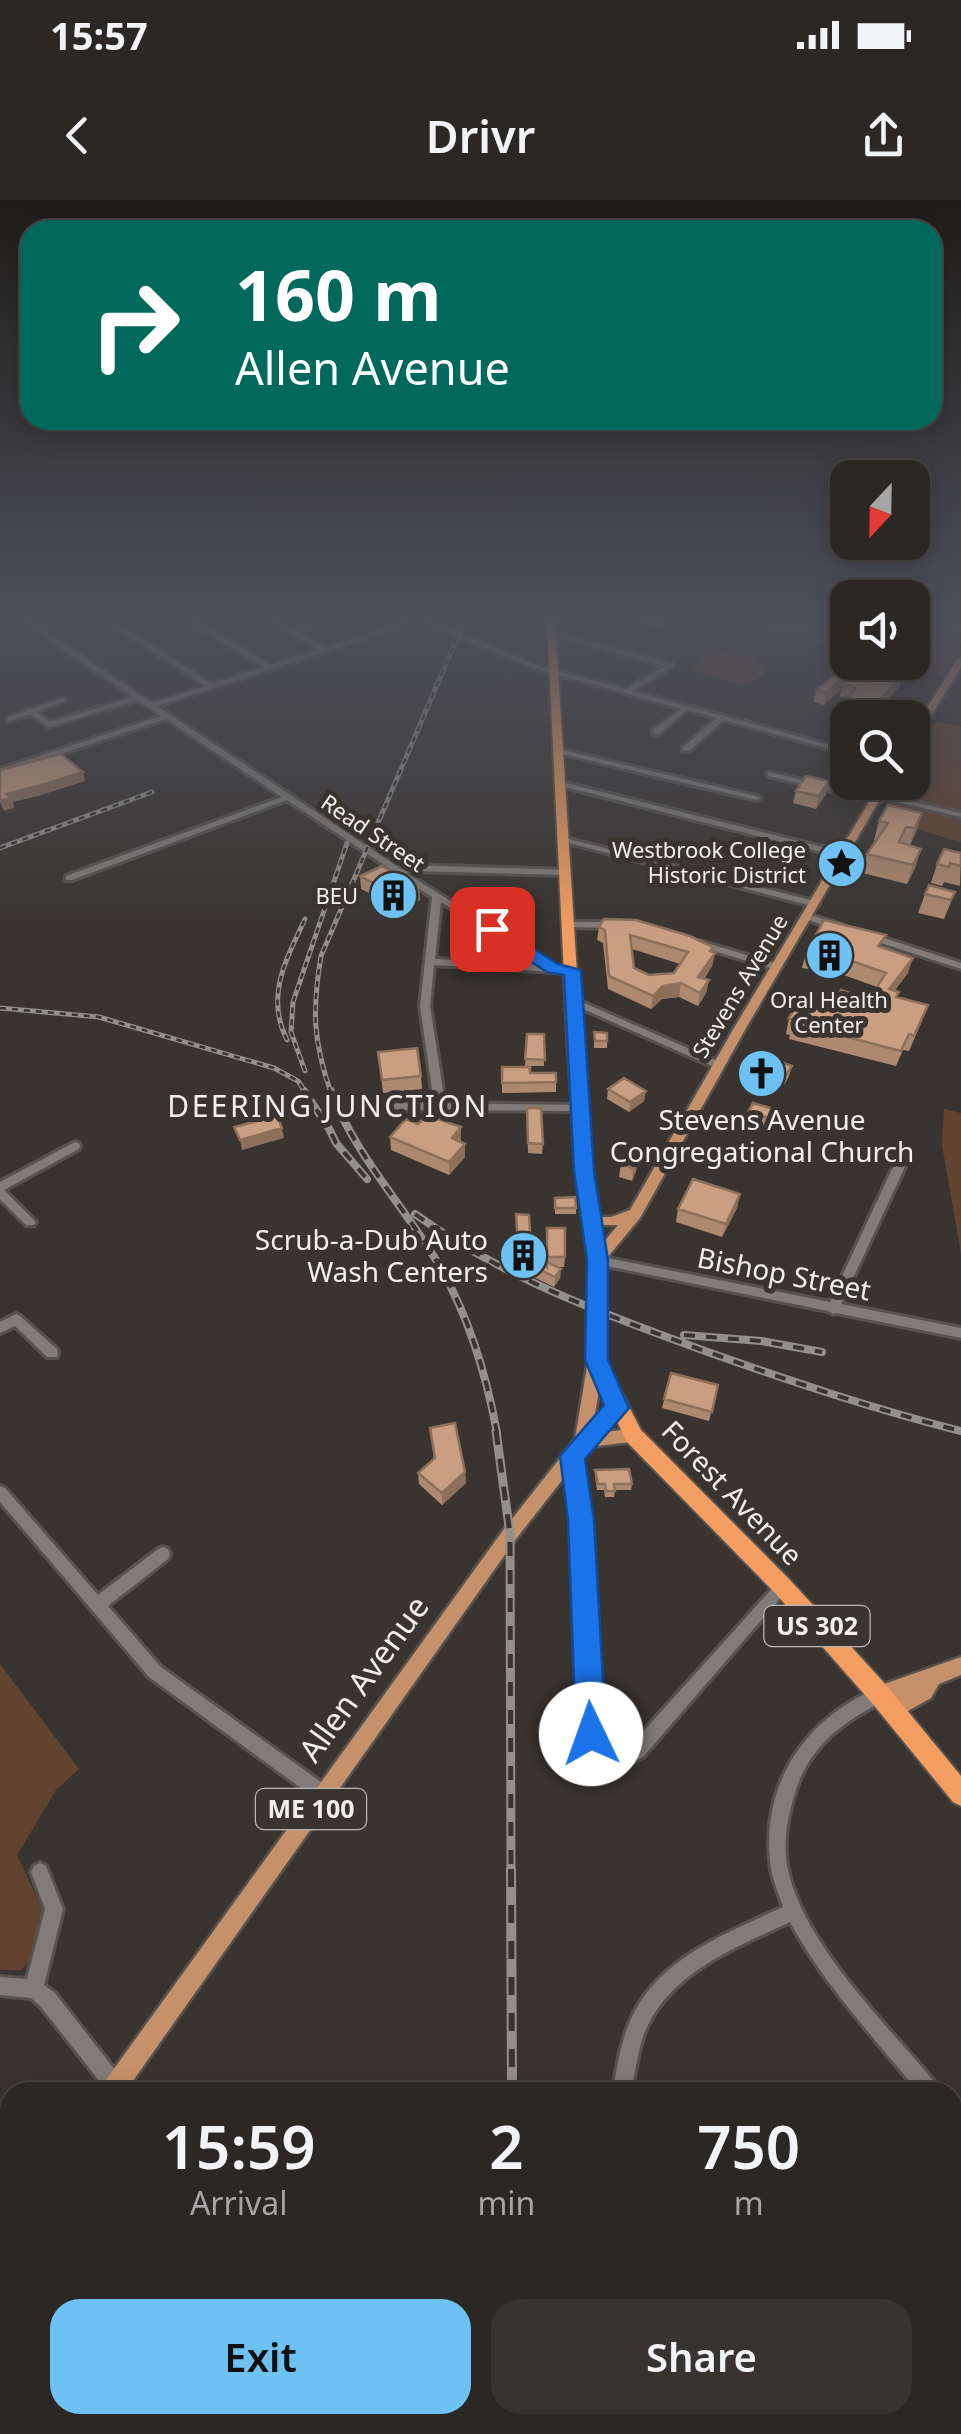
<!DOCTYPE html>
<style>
body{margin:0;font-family:"Noto Sans",sans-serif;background:#373331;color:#f1f3f6;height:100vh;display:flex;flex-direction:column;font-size:38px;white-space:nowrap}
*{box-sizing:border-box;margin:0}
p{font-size:32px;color:#a6a5a6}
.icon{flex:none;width:55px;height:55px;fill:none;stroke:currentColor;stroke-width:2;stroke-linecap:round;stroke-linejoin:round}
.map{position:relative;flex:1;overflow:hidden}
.panel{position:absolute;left:0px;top:1882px;width:962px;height:352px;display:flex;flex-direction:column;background:#2b2724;border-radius:30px 30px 0 0;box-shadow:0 5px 25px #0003,0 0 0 2px #474441}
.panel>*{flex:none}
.guide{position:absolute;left:20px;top:20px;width:922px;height:210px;border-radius:30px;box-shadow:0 5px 25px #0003,0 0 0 2px #474441;background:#00695c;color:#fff;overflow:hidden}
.needle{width:65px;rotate:202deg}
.fabs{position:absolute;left:830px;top:260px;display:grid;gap:20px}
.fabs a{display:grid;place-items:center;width:100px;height:100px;border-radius:20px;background:#2b2724;box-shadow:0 5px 25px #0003,0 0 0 2px #474441;font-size:50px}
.pin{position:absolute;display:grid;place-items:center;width:85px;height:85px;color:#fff;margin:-42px;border-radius:20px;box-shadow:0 5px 15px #0006}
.me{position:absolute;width:110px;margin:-55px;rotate:357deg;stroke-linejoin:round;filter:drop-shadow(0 0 8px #0008)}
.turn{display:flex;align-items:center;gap:35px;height:210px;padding:0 50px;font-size:45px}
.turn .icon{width:130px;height:130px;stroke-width:2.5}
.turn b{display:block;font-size:70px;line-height:85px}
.eta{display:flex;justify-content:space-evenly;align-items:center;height:170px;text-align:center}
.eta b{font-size:60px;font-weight:600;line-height:70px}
.primary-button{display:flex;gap:20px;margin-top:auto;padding:20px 50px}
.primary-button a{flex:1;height:115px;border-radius:30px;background:#6dc2f3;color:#111;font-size:40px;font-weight:600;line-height:115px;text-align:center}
.primary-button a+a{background:#373331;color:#f1f3f6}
.status{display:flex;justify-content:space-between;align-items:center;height:70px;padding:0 50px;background:#2b2724;direction:ltr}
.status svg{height:28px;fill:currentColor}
header{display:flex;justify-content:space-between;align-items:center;height:130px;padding:0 50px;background:#2b2724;font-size:45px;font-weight:600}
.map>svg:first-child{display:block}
.green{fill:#61432f}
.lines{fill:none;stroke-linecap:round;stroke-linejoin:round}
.minor-casing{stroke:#56524f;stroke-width:6}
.major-casing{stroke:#56524f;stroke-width:5}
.highway-casing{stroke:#56524f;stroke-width:4}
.minor{fill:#827c78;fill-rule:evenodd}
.major{fill:#c6906a;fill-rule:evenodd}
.highway{fill:#f39e60;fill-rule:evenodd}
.rail-far3-casing{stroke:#938f8b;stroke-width:5}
.rail-far2-casing{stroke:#938f8b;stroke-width:8}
.rail-far1-casing{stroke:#938f8b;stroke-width:9}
.rail-casing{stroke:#938f8b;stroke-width:10}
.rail-far3{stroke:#393430;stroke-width:2.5;stroke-dasharray:6;stroke-linecap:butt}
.rail-far2{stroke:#393430;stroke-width:4;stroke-dasharray:11;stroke-linecap:butt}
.rail-far1{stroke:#393430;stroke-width:5;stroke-dasharray:14;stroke-linecap:butt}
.rail{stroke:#393430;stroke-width:6;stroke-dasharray:18;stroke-linecap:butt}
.wall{fill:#ae886f;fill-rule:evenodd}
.shaded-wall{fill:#8d6f5a}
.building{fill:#ca9e81;stroke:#8d6f5a;stroke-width:2.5;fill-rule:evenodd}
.route{fill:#1a73e8;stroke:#114b97;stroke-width:2.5}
.labels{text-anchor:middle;stroke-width:10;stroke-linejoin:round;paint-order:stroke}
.far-street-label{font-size:22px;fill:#f1eeeb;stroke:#393430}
.far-poi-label{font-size:22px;fill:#f1eeeb;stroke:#393430;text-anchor:end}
.shield{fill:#393430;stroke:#bab6b3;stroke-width:2.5}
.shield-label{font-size:25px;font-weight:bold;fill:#f1eeeb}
.poi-label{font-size:28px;fill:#f1eeeb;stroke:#393430}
.street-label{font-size:28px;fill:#f1eeeb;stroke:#393430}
.neighbourhood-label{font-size:30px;letter-spacing:2.5px;fill:#f1eeeb;stroke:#393430}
.near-street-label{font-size:32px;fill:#f1eeeb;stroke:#393430}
</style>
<div class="status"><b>15:57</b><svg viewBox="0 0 49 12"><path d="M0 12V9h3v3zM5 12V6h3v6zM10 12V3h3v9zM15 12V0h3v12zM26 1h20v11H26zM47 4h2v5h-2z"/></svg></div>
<header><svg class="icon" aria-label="back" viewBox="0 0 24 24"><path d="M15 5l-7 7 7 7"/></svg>Drivr<svg class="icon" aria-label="share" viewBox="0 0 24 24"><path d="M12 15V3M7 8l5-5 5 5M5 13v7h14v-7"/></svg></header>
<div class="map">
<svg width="961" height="2234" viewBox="0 0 961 2234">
<rect width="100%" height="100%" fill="#393430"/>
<path class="green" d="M743 422H847V451L756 425Z
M913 422H961V444L942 476 892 463 912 462Z
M714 449 755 458 765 470 763 476 744 485 692 470Z
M936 521 961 527V642L881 619 899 583 912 582 913 560Z
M944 909 961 913V1054L942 945Z
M0 1464 79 1569 56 1590 17 1655 43 1710 33 1758 21 1770H0Z"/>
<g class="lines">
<defs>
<path id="minor" d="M23 422H31L152 503 206 486 107 422H115L212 484 264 467 189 422H197L271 465 320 450 270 422H278L292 430 314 424V426L297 432 326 448 406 422H416L157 506 401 669 410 665 569 670 570 672 566 675 411 671 406 673 559 769 554 772 434 765 430 806 445 903 580 905 584 907V911L408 910 354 915 353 912 358 908 408 902 434 903 420 806 432 697 287 600 72 680H66V676L282 597 166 519 0 574V569L161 516 138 500 49 527 30 514 8 521V517L26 511V508L32 509 63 498 65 499V501L36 512 50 522 134 497ZM441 702 542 765 435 759Z
M423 422H432L535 465 626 489 665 466 550 434V432L673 464V466L633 491 848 550V554L724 520 689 551H683V547L717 518 687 510 659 534H653V530L681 509 531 467Z
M554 548 756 596 760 598 756 600 554 552Z
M768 572 877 598 881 600 877 602 768 576Z
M557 581 847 653 848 655 841 657 557 585Z
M876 593 961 613V617L876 597Z
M561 637 818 702 819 704 812 706 561 641Z
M808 714 842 725 844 727 839 730 805 719 804 717Z
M570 722H612L617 725 612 728 567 727 565 725Z
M872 734 961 763V769L869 739V735Z
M700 741 780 765 782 767 777 770 697 746V742Z
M575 799 722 863 723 865 722 867H714L572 804 570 802Z
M75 942 79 943 80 946 79 949 4 990 36 1022 34 1025H26L0 999V982Z
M899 963 905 967 841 1104 961 1128V1138L836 1113 833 1114 828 1111 597 1064 591 1060 597 1056 830 1102 893 967Z
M16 1114 20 1116 57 1149 58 1153 57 1157H47L15 1126 0 1133V1122Z
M572 1250 577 1252 579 1256 588 1320 599 1534 603 1543 613 1551 623 1550 631 1545 778 1382 783 1380 788 1382 790 1387 643 1557C610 1576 596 1568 583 1534L574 1320 565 1256 567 1252Z
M0 1286 5 1288 98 1395 158 1349 163 1347 168 1349 170 1354 168 1359 108 1406 161 1467 328 1587 330 1593 328 1599 322 1601 316 1599 149 1477 0 1302Z
M880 1487 886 1489 888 1495 886 1501C846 1518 809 1547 796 1590 788 1615 783 1638 787 1665 801 1743 888 1825 937 1885L939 1892H918C873 1836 824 1785 790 1722 739 1746 675 1770 648 1825 638 1845 636 1870 631 1892H613C617 1865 622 1834 636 1809 666 1755 729 1732 783 1707 778 1692 771 1676 770 1661 762 1581 807 1517 880 1487Z
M40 1663 46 1666 63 1709 44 1785 55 1793 122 1879 125 1886 122 1892H108L41 1807 31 1798 0 1795V1777L27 1779 45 1709 31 1672 34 1666Z
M952 1919 959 1922 961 1926V1955L952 1949Z
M342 2225H364L366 2234H344Z
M645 2225H667L668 2234H646Z"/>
<path id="major" d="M961 458V467L916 540 912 543V532L957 460Z
M881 582H890L746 828 640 1018 602 1064H592L590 1060 592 1056 618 1025H585L583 1021 585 1017H611L630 1010 734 828Z
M596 1154 601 1156 604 1160 594 1220C603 1212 611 1199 623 1203L625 1208 603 1232 634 1229 640 1231 642 1236 640 1241 588 1247 516 1339 125 1892H100L103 1884 504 1329 575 1239 588 1160 591 1156Z
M961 1457V1475L939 1484 931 1498 892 1520 885 1517 882 1510 885 1503 891 1500 880 1504 873 1502 870 1495 873 1488Z
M10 2023V2056L0 2061V2028Z"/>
<path id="highway" d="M547 422H555L581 838 592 971 605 1060V1160L641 1230 790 1380 888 1487 961 1576V1606L953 1602 872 1503 776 1394 627 1242 587 1160 589 1060 576 971 567 838Z"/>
</defs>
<use href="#minor" class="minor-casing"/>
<use href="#major" class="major-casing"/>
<use href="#highway" class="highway-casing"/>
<use href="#minor" class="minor"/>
<use href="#major" class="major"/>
<use href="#highway" class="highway"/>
<defs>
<path id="rail-far3" d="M0 648 152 592
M0 808 99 817 274 868 298 881 306 893
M287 840C265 796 286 760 305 719
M305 871 291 832 293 802 347 643
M331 893C313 841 312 810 321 756L464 422"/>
<path id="rail-far2" d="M304 891 328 927
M331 891C354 953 402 1004 436 1060 468 1113 486 1173 497 1233
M322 914 336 943 367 979
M415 1014C504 1078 603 1114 705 1151 790 1181 873 1209 961 1231
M684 1135 761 1141 822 1152"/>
<path id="rail-far1" d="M496 1231 510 1334 511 1671"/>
<path id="rail" d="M511 1669 512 1892
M514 2225V2234"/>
</defs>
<use href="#rail-far3" class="rail-far3-casing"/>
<use href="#rail-far2" class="rail-far2-casing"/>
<use href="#rail-far1" class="rail-far1-casing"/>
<use href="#rail" class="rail-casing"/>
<use href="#rail-far3" class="rail-far3"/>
<use href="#rail-far2" class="rail-far2"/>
<use href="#rail-far1" class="rail-far1"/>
<use href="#rail" class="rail"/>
</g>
<path class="wall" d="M637 422H666L658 428Z
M902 475 899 487 883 504 905 508 904 518H848V544L841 542 844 530 847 525 836 523 839 511 848 498 840 496 843 484Z
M841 489 824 505 814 502 816 490Z
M796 591 826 594 816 609 793 603Z
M922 613 916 632 910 645 921 649 915 668 907 684 862 673 867 654 876 640H874L879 621Z
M961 653 960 686 944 682 942 686 931 683 937 664Z
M360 676 419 687 420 700 400 709 361 689Z
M955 692 944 719 918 713 925 694Z
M599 727 713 747 712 752 715 753 712 766 704 779 709 780 706 793 698 806 679 797 662 799 651 809 608 789 603 743 597 740ZM632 749 680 764 674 773 649 775 634 768Z
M883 748 908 773 895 790 899 792 897 797 922 821 909 851 903 850 896 866 789 839 790 835 786 834 789 818 832 806 869 799 877 787 841 774 802 768 806 753Z
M594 832 607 841V848H594Z
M527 834H544V866H525Z
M378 852 421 876 422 889 383 893Z
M744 860 792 866 789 876 784 885 742 870Z
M502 867 530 873H556V892L502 893Z
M608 889 644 901 629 912 607 899Z
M527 908 543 944 542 954 528 953Z
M777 910 769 933 745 926 748 912Z
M390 937 461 940 460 942 465 944V957L449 975 391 950Z
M638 958 636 971 632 981 619 977 621 964Z
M740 994 737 1008 722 1037 676 1022 678 1009Z
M555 998 576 1008V1014H555Z
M516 1014 531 1045 539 1056V1060L546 1066 547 1028 565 1057 564 1067H557L561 1069 560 1078 554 1087 511 1066 512 1056 517 1045Z
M671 1173 718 1185 709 1221 662 1208Z
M430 1228 465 1272 466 1283 442 1305 419 1284 418 1273 434 1259Z
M595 1270 632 1284 631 1290H615L614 1297H605L604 1290H597L595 1276Z"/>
<path class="shaded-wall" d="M902 475 899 487 874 515 877 503Z
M843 477 841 489 824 505 826 493Z
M83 572 85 581 38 596 13 602 14 608 4 611 0 602 6 594Z
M829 581 826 594 816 609 819 596Z
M922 613 916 632 909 647 915 628Z
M921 649 915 668 907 684 913 665Z
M419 687 420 700 400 709 399 696Z
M713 747 711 757 715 753 712 766 695 790 698 777Z
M913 758 908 773 884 804 889 789Z
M709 780 706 793 698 806 700 793Z
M681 783 679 797 662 799 651 809 653 796 663 786Z
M646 891 644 901 629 912 630 902Z
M461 927V940L452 951V938Z
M282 928 284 938 242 950 240 940Z
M465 944V957L449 975V962Z
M638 958 636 971 632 981 633 968Z
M740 994 737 1008 722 1037 726 1024Z
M561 1069 560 1078 554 1087 555 1077Z
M465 1272 466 1283 442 1305V1293Z"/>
<path class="building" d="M860 465 902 475 877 503 905 508 902 513 905 514 903 518H852L855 514 839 511 856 488 843 484Z
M839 472 843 477 826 493 816 490Z
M61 554 83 572 35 587 6 594 11 598 0 601V570Z
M806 576 829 581 819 596 796 591Z
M888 605 922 613 915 628 906 627 899 642 921 649 913 665 867 654 888 623 879 621Z
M944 649 961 653V666L950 663 949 667 937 664Z
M382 666 419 687 399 696 360 676Z
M929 685 955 692 951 700 925 694Z
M604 719 636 720 690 736 713 747 710 751 715 753 698 777 709 780 700 793 681 783 663 786 653 796 609 776 605 730 599 727ZM630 735 688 752 674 773 649 775 634 768Z
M824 720 886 735 878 746 913 758 889 789 899 792 896 797 928 805 914 836 909 834 901 851 793 823 795 820 789 818 799 801 805 803 807 799 832 806 841 790 869 799 886 773 846 759 806 753Z
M594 832 607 833V841H595Z
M527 834H544L545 860 525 859Z
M417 848 421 876 382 880 378 852Z
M751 852 792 866 786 875 744 860Z
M502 867H530V873H556V882L502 883Z
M624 878 646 891 630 902 608 889Z
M753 903 777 910 772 919 748 912Z
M527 908H541L543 944 528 943Z
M427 915 461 927 452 938 465 944 449 962 390 937 406 919 418 924Z
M277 916 282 928 240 940 234 927Z
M626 954 638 958 633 968 621 964Z
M693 979 740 994 726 1024 678 1009Z
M575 997 576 1008H555V998Z
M516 1014 529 1015 531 1045 539 1056H536L547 1067V1062L561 1069 555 1077 512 1056 518 1043Z
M547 1028H565V1057H547Z
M671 1173 718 1185 712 1212 664 1199Z
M455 1223 465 1272 442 1293 418 1273 435 1258 430 1228Z
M629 1269 632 1284H614L615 1291H606L605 1284H598L595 1270Z"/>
<linearGradient id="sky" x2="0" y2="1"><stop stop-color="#1f1d1a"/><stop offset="0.57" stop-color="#4e5059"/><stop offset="1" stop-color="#4e5059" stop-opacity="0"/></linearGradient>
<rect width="961" height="735" fill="url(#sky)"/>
<path class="route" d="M486 726H498L558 764 581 770 594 971 608 1060V1160L629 1208 585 1259 594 1320 606 1534 601 1544 591 1548 581 1544 576 1534 568 1320 560 1256 604 1205 585 1160 587 1060 574 971 564 775 547 772 486 732Z"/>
<defs>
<symbol id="sight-disc" viewBox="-11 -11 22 22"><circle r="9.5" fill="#6dc2f3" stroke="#393430"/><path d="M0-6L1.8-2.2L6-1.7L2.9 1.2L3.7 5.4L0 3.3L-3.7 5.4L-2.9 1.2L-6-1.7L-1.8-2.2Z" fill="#111"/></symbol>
<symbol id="building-disc" viewBox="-11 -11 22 22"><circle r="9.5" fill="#6dc2f3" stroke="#393430"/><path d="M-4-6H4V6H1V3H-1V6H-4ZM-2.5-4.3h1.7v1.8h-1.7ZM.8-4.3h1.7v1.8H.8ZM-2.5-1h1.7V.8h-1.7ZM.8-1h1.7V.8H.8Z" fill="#111"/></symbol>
<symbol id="church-disc" viewBox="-11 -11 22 22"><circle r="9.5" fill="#6dc2f3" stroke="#393430"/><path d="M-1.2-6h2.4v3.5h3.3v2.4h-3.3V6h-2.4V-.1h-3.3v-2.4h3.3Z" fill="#111"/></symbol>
</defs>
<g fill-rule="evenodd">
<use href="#sight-disc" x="814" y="636" width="55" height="55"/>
<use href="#building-disc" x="366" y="668" width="55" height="55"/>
<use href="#building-disc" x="802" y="728" width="55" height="55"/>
<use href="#church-disc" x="734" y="846" width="55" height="55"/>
<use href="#building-disc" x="496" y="1028" width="55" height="55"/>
</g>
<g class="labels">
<g class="far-street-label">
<text transform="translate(373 633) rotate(34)" y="8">Read Street</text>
<text transform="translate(740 786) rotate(-59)" y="8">Stevens Avenue</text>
</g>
<g class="far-poi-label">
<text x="806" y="658">Westbrook College<tspan x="806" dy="25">Historic District</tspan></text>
<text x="358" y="704">BEU</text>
<text x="829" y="808" text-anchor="middle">Oral Health<tspan x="829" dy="25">Center</tspan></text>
</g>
<g class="shield">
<rect x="764.5" y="1406" width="105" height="40" rx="8"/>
<rect x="256" y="1589" width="110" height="40" rx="8"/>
</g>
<g class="shield-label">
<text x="817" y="1435">US 302</text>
<text x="311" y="1618">ME 100</text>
</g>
<g class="poi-label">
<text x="762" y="930">Stevens Avenue<tspan x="762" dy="32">Congregational Church</tspan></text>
<text x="488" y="1050" text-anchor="end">Scrub-a-Dub Auto<tspan x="488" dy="32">Wash Centers</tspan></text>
</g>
<g class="street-label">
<text transform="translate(784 1074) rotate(11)" y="10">Bishop Street</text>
<text transform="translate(732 1293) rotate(46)" y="10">Forest Avenue</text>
</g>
<g class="neighbourhood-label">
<text x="328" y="917">DEERING JUNCTION</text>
</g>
<g class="near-street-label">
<text transform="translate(364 1479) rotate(-54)" y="11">Allen Avenue</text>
</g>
</g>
</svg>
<div class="fabs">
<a><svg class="needle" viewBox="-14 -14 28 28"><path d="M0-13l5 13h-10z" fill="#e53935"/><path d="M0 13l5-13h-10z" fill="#a6a5a6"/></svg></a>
<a><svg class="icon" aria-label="sound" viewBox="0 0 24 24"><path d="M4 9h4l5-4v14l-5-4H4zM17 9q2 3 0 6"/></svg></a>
<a><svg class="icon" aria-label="search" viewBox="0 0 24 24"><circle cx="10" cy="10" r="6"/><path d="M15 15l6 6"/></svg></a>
</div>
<div class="pin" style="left:492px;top:729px;background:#d93025"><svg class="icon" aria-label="arrive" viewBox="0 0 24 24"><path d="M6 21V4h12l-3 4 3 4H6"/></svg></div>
<svg class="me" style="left:591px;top:1534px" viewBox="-20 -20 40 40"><circle r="19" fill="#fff"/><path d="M0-13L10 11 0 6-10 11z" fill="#1a73e8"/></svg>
<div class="guide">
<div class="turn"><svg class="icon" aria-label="right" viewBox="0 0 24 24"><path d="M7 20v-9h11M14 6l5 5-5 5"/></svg><div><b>160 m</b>Allen Avenue</div></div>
</div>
<section class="panel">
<div class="eta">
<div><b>15:59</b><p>Arrival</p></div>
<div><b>2</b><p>min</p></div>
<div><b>750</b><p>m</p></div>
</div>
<div class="primary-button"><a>Exit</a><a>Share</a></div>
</section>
</div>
